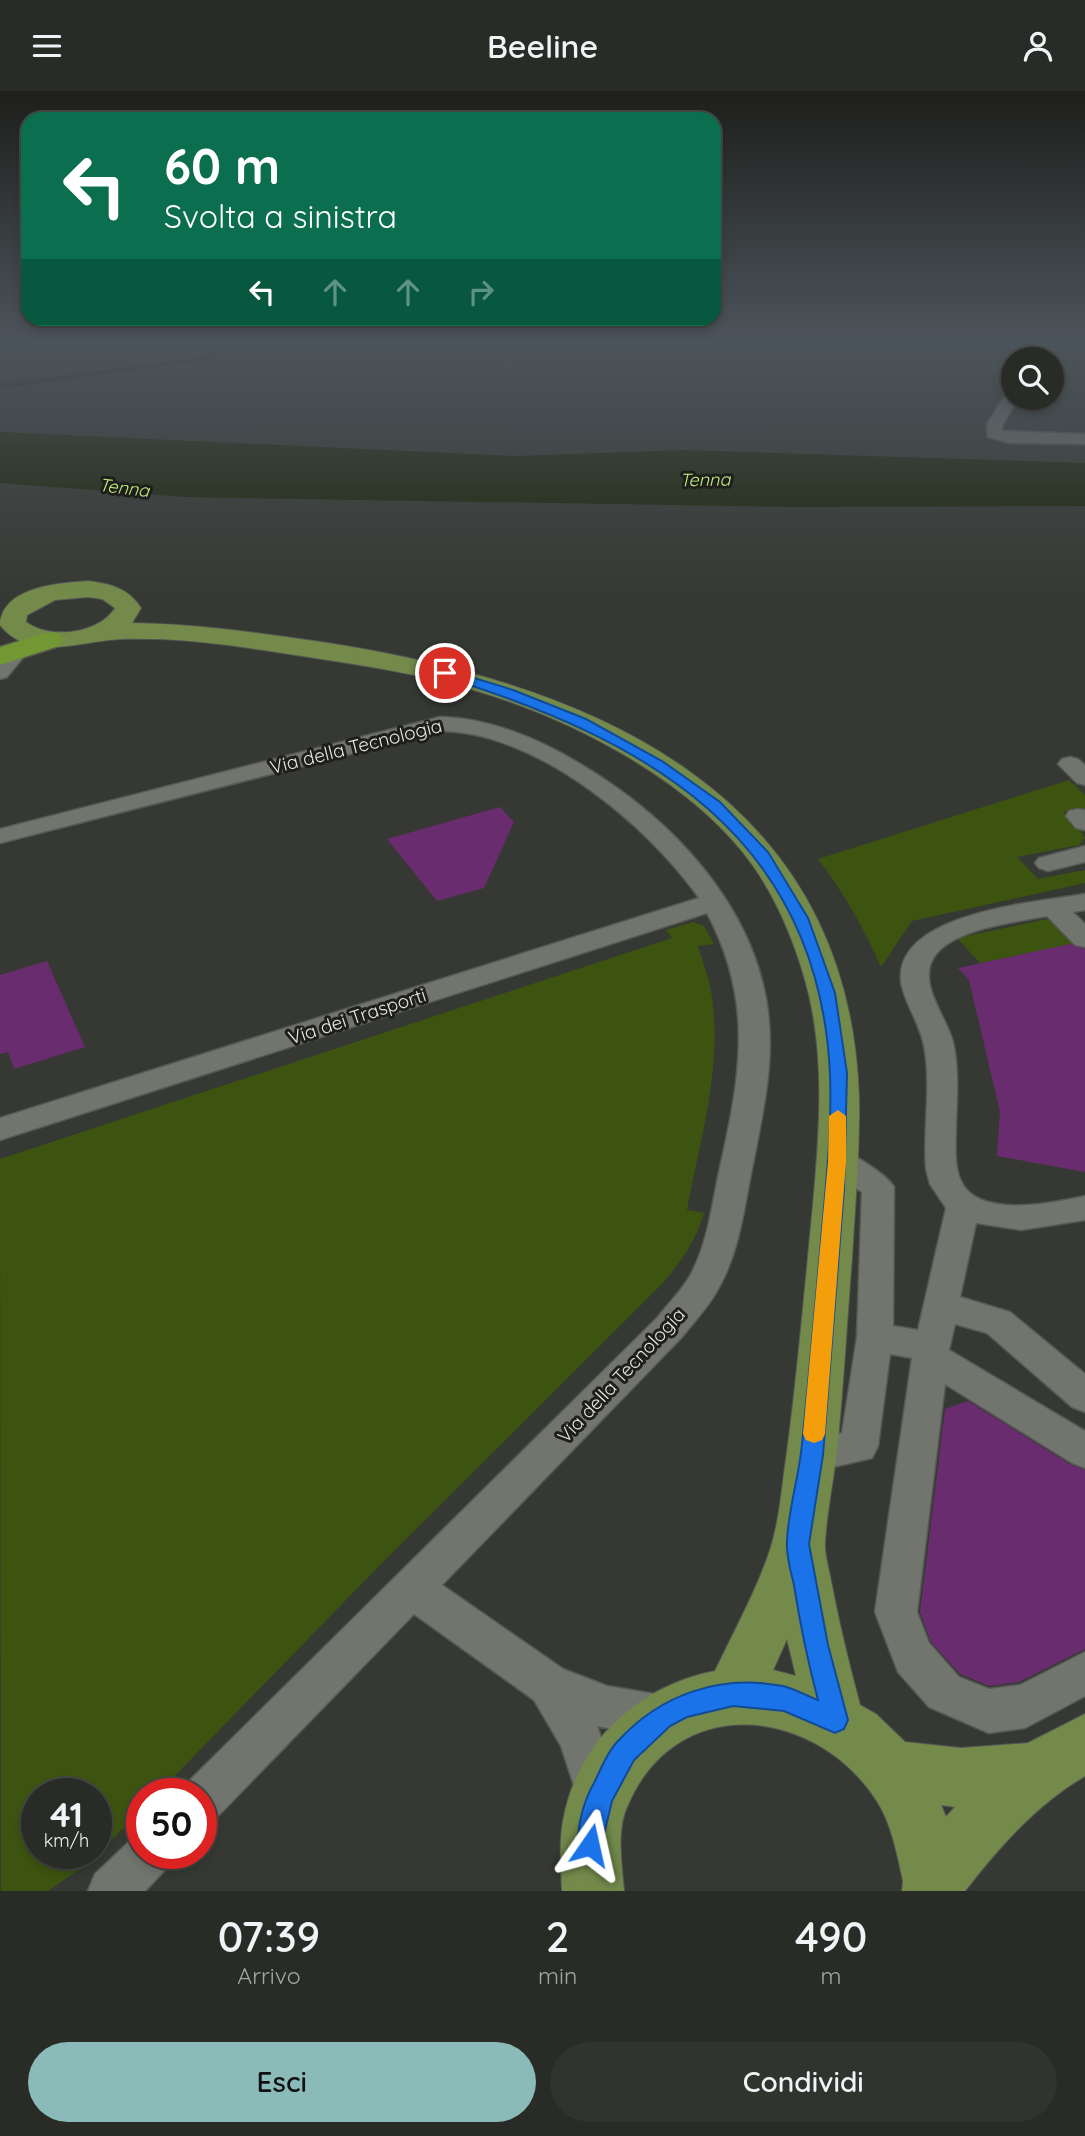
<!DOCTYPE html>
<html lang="it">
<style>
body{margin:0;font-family:Quicksand,sans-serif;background:#30332e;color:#f1f3f6;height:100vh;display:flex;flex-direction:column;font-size:26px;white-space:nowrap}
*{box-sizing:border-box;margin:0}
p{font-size:23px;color:#a5a7a7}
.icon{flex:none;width:38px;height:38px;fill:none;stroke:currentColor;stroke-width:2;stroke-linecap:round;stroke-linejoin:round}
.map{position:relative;height:1800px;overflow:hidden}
.drawer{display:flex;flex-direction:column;background:#282b26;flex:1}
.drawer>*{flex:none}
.guide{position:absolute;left:21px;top:21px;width:700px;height:214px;border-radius:21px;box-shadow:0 4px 10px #0003,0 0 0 2px #444743;background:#0b6e4f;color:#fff;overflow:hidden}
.fabs{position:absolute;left:1001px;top:256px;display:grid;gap:14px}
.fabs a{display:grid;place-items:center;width:63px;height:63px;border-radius:50%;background:#282b26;box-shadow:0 4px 10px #0003,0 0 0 2px #444743;font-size:35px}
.speed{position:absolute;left:21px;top:1687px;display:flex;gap:14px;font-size:35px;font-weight:700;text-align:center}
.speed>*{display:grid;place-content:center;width:91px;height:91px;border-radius:50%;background:#282b26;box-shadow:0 4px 10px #0003,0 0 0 2px #444743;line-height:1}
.speed small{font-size:18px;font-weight:400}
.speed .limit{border:10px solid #d22;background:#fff;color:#111}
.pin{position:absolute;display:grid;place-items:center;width:60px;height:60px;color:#fff;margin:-30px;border:4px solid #fff;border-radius:50%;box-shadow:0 2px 7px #0007}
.me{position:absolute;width:77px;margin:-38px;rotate:11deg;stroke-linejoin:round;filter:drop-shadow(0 0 5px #0008)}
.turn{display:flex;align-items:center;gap:24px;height:147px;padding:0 28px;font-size:32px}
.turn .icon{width:91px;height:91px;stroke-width:2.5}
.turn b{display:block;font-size:49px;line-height:60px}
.lanes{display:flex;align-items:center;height:66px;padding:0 28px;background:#0003;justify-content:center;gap:35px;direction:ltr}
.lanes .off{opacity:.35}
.eta{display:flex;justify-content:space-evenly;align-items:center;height:119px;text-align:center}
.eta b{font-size:42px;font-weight:600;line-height:49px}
.primary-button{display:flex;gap:14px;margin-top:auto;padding:14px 28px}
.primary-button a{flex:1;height:80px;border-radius:42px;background:#8bbbb9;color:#111;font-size:28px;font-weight:600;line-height:80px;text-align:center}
.primary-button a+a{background:#30332e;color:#f1f3f6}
header{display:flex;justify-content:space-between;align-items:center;height:91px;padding:0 28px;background:#282b26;font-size:32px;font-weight:600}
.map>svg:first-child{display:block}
.green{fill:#3d5410;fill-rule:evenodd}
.water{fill:#1b2609}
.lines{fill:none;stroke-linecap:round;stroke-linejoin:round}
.stream{stroke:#1b2609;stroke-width:4.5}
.building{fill:#692c6e}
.minor-casing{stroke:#555853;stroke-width:3}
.major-casing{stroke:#555853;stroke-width:2}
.highway-casing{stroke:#555853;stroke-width:3}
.minor{fill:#72756e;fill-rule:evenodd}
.major{fill:#738a4b;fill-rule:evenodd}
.highway{fill:#739833;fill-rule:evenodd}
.route{fill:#1a73e8;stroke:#114b97;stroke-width:2}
.slow{fill:#f59e0b}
.labels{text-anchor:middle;stroke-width:6;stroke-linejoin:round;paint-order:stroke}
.far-water-label{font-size:18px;font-style:italic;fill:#c3f17a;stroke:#1e1f1d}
.street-label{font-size:19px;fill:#e6e8e4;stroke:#1e1f1d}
</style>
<header><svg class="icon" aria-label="menu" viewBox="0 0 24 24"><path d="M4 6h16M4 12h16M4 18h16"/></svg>Beeline<svg class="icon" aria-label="person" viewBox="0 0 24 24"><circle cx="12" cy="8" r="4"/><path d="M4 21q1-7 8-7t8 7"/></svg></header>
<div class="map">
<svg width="1085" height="1800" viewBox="0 0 1085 1800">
<rect width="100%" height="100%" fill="#363933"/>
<path class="green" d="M1069 689 1085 704V717L1063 721 1081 740 1085 747 1079 754 1017 766 1038 788 1085 779V792L912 830 881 876C864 837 844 802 818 768Z
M1052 827 1075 852 980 872 957 847Z
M693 831 704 835 714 853 698 855C703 872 710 889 712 907 722 978 700 1049 687 1119L704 1122C695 1151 682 1169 663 1192L380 1474 157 1703H142V1718L91 1770 48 1800H1L0 1068 672 847 666 839ZM37 1703H96V1762H37Z"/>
<path class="water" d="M0 341 516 365 683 359 1085 372V415L790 416 184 406 0 392Z"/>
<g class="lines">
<path class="stream" d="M0 295 188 270 271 250"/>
</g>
<path class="building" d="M500 716 514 731 484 797 437 810 387 748Z
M1070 853 1085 858V1081L997 1065 1000 1021 969 889 958 877Z
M47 870 85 956 14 978 8 961 0 963V884Z
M968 1310 1071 1374 1085 1379V1558L1019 1591 989 1595 960 1583 931 1551 920 1521 945 1318Z"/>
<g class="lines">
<defs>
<path id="minor" d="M1035 250H1049L1040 268H1026Z
M1013 298V306H1019L1003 333 1002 340 1085 343V353L1010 352 988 346 987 333 1008 300Z
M20 552 27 554 30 558 7 586 0 588V569L13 554Z
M440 626C498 627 554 655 601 686 685 741 761 828 769 931 773 979 762 1026 753 1073 744 1116 740 1161 717 1200 708 1216 694 1231 682 1246L442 1494 563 1578 607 1595 661 1604 676 1611 683 1626 676 1641 661 1648 597 1635 621 1703 614 1719 598 1726 582 1719 561 1655 534 1609 414 1523 217 1726 201 1733V1703H181L185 1694 658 1226C669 1211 685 1197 693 1179 708 1149 712 1114 719 1081 740 987 755 912 707 822L0 1049V1027L699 807C647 733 535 640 440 640L0 752V738Z
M1070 666 1078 668 1085 674V694L1077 692 1058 673 1062 668Z
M1078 718 1085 719V739L1076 737 1066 725 1069 720Z
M1085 755V771L1048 780 1039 777 1035 772 1039 767Z
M1085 803V819L1073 821 1085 833V856L1075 854 1047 825C1017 831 958 837 937 862 914 889 946 924 953 951 959 977 957 1005 956 1031 956 1049 953 1073 961 1090 978 1128 1053 1112 1085 1105V1129L1021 1139 976 1132 960 1206 1010 1221 1085 1283V1321L1072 1316 987 1242 955 1233 949 1259 1085 1340V1377L1072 1372 945 1293 917 1521 929 1552 959 1586 989 1598 1020 1594 1085 1561V1605L1025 1637 989 1642 929 1616 898 1581 875 1521 912 1267 890 1263 878 1355 872 1367 812 1381 799 1376 793 1364 799 1352 842 1342 857 1246 862 1101 826 1079 821 1071 826 1063C829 1062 833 1060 837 1059 850 1059 888 1085 894 1096L893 1235 918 1239 946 1117 930 1093 926 1078C923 1039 931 999 925 960 922 935 903 910 901 890 895 821 1039 811 1085 803Z
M142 1742V1762H173L166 1778 145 1800H88L95 1783 134 1746Z"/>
<path id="major" d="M88 490C111 493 128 497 141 517L132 532C196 533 258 542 321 551 587 591 850 698 859 1008 860 1061 855 1114 852 1167 847 1227 844 1288 838 1349 835 1383 827 1417 825 1451 824 1463 829 1478 831 1490 839 1532 849 1573 860 1614L876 1623 905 1651 961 1657 1028 1652 1085 1623V1685C1037 1713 999 1756 965 1800H902L903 1790C897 1763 892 1734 877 1710 815 1614 675 1600 627 1716 616 1740 622 1774 624 1800H562C561 1777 559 1753 563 1730 577 1651 638 1595 715 1580 734 1540 756 1501 770 1459 780 1428 782 1393 787 1361 798 1278 805 1195 813 1113 820 1036 826 956 803 882 792 845 776 808 754 776 694 690 569 626 470 598 419 583 367 575 315 567 263 559 211 550 159 548 142 548 125 547 109 549 72 553 28 569 0 534 2 496 58 492 88 490ZM88 506 102 508 115 517C99 543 50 549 26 531L27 524 55 509ZM787 1548 796 1585 773 1579ZM941 1714 955 1716 946 1726Z"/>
<path id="highway" d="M49 541 59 543 63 549 59 555 0 574V556Z"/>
</defs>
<use href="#minor" class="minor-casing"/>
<use href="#major" class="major-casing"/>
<use href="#highway" class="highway-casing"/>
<use href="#minor" class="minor"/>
<use href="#major" class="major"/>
<use href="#highway" class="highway"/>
</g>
<linearGradient id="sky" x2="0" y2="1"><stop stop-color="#1e1f1c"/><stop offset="0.5" stop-color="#4c545b"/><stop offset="1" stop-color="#4c545b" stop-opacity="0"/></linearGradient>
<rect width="1085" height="502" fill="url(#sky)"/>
<path class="route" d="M445 578 513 599 586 628 662 670 720 711 768 761 808 827 835 902 847 982 844 1098 823 1364 809 1453 828 1554 848 1629 844 1638 835 1642 784 1620 733 1615 687 1626 670 1635 634 1669 612 1710 599 1764 590 1768 581 1764C573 1745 584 1709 594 1692 601 1678 607 1661 618 1650 661 1603 720 1583 783 1595 795 1598 807 1605 818 1609 808 1571 800 1533 794 1494 791 1481 786 1465 787 1451 788 1419 799 1386 802 1353 809 1286 815 1218 821 1150 826 1095 832 1038 830 983 819 744 646 648 441 585L439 582Z"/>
<path class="slow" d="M838 1019 846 1025V1071L825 1343 822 1349 814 1352 806 1349 803 1343 828 1071 829 1025Z"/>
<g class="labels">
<g class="far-water-label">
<text transform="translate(705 389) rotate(-1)" y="6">Tenna</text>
<text transform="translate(124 397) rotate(7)" y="6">Tenna</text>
</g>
<g class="street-label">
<text transform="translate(356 655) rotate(-14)" y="7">Via della Tecnologia</text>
<text transform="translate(357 925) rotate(-18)" y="7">Via dei Trasporti</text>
<text transform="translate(621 1284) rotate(-47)" y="7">Via della Tecnologia</text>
</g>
</g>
</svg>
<div class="fabs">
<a><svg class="icon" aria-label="search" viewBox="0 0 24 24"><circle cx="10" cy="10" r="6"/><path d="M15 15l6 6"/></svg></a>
</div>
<div class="speed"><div>41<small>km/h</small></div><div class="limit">50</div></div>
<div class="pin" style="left:445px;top:582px;background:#d93025"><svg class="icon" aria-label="arrive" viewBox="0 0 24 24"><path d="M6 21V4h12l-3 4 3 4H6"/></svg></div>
<svg class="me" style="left:590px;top:1754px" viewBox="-20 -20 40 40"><path d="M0-17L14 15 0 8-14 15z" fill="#1a73e8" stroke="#fff" stroke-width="4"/></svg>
<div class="guide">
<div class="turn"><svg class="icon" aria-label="left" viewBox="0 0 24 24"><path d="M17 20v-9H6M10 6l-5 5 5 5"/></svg><div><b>60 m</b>Svolta a sinistra</div></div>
<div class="lanes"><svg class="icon" aria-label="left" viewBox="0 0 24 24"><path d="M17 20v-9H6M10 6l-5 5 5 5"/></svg><svg class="icon off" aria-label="ahead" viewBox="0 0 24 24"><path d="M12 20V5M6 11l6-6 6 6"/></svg><svg class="icon off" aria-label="ahead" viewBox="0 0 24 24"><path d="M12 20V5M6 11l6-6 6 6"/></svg><svg class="icon off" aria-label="right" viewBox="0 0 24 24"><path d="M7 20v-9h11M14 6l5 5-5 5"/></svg></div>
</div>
</div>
<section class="drawer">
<div class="eta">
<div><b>07:39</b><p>Arrivo</p></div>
<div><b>2</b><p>min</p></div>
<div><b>490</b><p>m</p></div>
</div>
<div class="primary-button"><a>Esci</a><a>Condividi</a></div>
</section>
